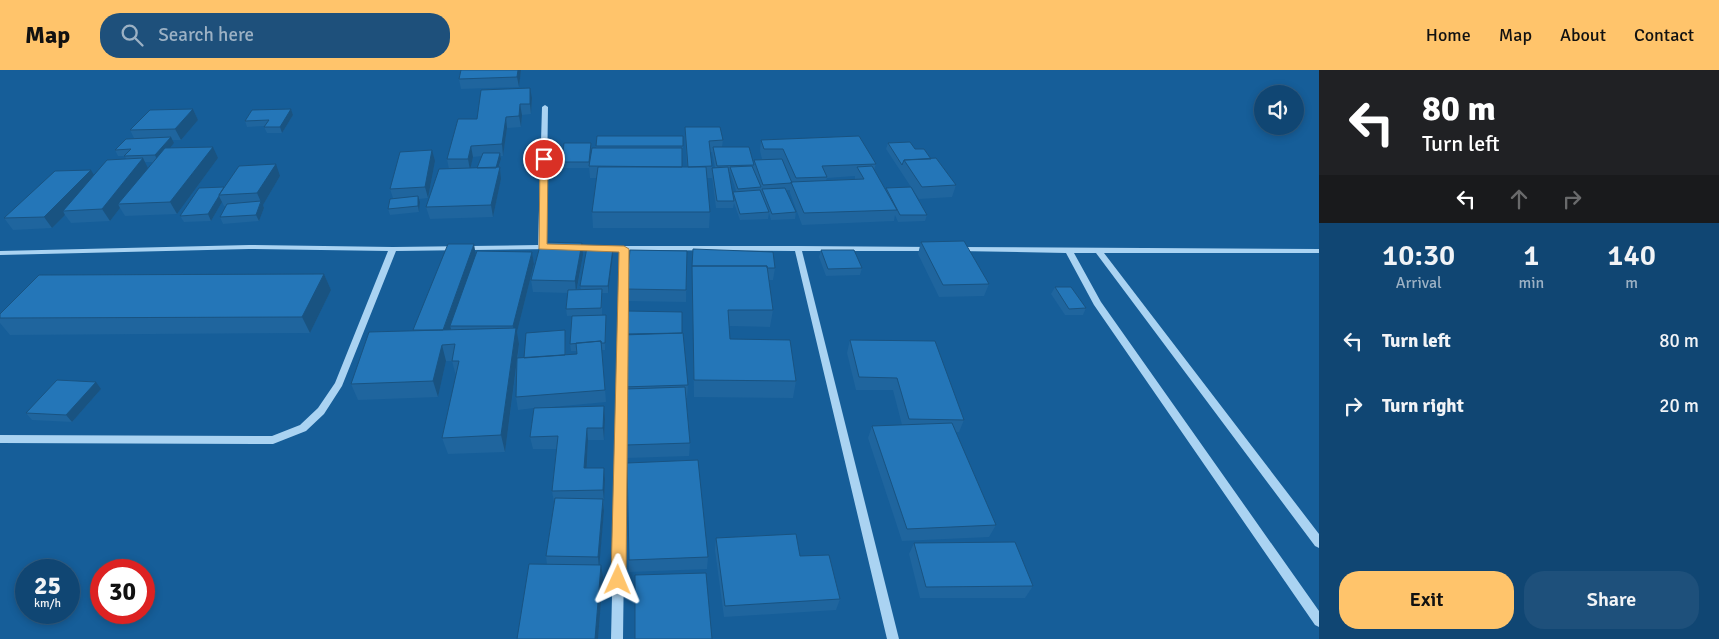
<!DOCTYPE html>
<style>
body{margin:0;font-family:Signika,sans-serif;background:#1e507b;color:#f1f3f6;height:100vh;display:flex;flex-direction:column;font-size:19px;white-space:nowrap}
*{box-sizing:border-box;margin:0}
p{font-size:16px;color:#9cb1c4}
.icon{flex:none;width:28px;height:28px;fill:none;stroke:currentColor;stroke-width:2;stroke-linecap:round;stroke-linejoin:round}
.map{position:relative;flex:1;overflow:hidden}
.details{display:flex;flex-direction:column;background:#104673;width:400px}
.details>*{flex:none}
.top-card{background:#202124;color:#fff;overflow:hidden}
.fabs{position:absolute;left:1254px;top:15px;display:grid;gap:10px}
.fabs a{display:grid;place-items:center;width:50px;height:50px;border-radius:50%;background:#104673;box-shadow:0 2px 8px #0003,0 0 0 1px #305e85;font-size:25px}
.speed{position:absolute;left:15px;top:489px;display:flex;gap:10px;font-size:25px;font-weight:700;text-align:center}
.speed>*{display:grid;place-content:center;width:65px;height:65px;border-radius:50%;background:#104673;box-shadow:0 2px 8px #0003,0 0 0 1px #305e85;line-height:1}
.speed small{font-size:12px;font-weight:400}
.speed .limit{border:8px solid #d22;background:#fff;color:#111}
.pin{position:absolute;display:grid;place-items:center;width:42px;height:42px;color:#fff;margin:-21px;border:2px solid #fff;border-radius:50%;box-shadow:0 1px 5px #0007}
.me{position:absolute;width:55px;margin:-28px;rotate:1deg;stroke-linejoin:round;filter:drop-shadow(0 0 4px #0008)}
.turn{display:flex;align-items:center;gap:18px;height:105px;padding:0 20px;font-size:22px}
.turn .icon{width:65px;height:65px;stroke-width:2.5}
.turn b{display:block;font-size:35px;line-height:42px}
.lanes{display:flex;align-items:center;height:48px;padding:0 20px;background:#0003;justify-content:center;gap:25px;direction:ltr}
.lanes .off{opacity:.35}
.eta{display:flex;justify-content:space-evenly;align-items:center;height:85px;text-align:center}
.eta b{font-size:30px;font-weight:600;line-height:35px}
.cta{display:flex;gap:10px;margin-top:auto;padding:10px 20px}
.cta a{flex:1;height:58px;border-radius:20px;background:#ffc46b;color:#111;font-size:20px;font-weight:600;line-height:58px;text-align:center}
.cta a+a{background:#1e507b;color:#f1f3f6}
ul{padding:0;list-style:none}
li{display:flex;align-items:center;gap:15px;height:65px;padding:0 20px}
li div{flex:1}
li b{display:block;font-size:19px}
li em{font-style:normal}
header{display:flex;align-items:center;gap:30px;box-sizing:border-box;height:70px;padding:0 25px;background:#ffc46b;color:#111}
header strong{font-size:24px}
nav{display:flex;gap:28px;margin-inline-start:auto;font-size:18px}
.search{width:350px;height:45px;background:#1e507b;display:flex;align-items:center;gap:12px;box-sizing:border-box;padding:0 18px;border-radius:20px;color:#9cb1c4;font-size:19px}
main{display:flex;flex:1;min-height:0}
.map>svg:first-child{display:block}
.lines{fill:none;stroke-linecap:round;stroke-linejoin:round}
.minor{fill:#aad3f2;fill-rule:evenodd}
.wall{fill:#1f659e;fill-rule:evenodd}
.shaded-wall{fill:#195381}
.building{fill:#2476b8;stroke:#195381}
.route{fill:#ffc46b;stroke:#a67f46}
</style>
<header>
<strong>Map</strong>
<div class="search"><svg class="icon" aria-label="search" viewBox="0 0 24 24"><circle cx="10" cy="10" r="6"/><path d="M15 15l6 6"/></svg>Search here</div>
<nav><a>Home</a><a>Map</a><a>About</a><a>Contact</a></nav>
</header>
<main>
<div class="map">
<svg width="1319" height="569" viewBox="0 0 1319 569">
<rect width="100%" height="100%" fill="#165e99"/>
<g class="lines">
<path class="minor" d="M545 35 548 37 546 175H555V179L396 181 342 316 324 344 306 361 273 374 0 373V365L272 366 300 355 318 338 335 313 388 181 249 179 0 185V181L249 175 393 177 538 175 542 37Z
M570 176H798L933 177V181H802L899 569H887L795 181 628 180 623 569H611L620 180H570Z
M955 177 1319 179V183H1104L1319 464V478L1315 476 1096 183H1074L1101 232 1319 541V557L1315 555 1094 235 1066 183 958 181H955Z"/>
</g>
<path class="wall" d="M461 0H521L519 17 461 19 459 9Z
M532 28 531 44 522 45 521 57 507 58 503 86H501V89L499 97H500L501 109 493 147 430 149 426 137 449 99 447 89 477 49ZM482 86 477 98H470L473 87Z
M193 39 198 50 181 70H172L174 73 169 78 218 88 177 144 125 146 120 138 110 151 71 153 65 145 52 158 13 160 4 148 94 106 126 89 125 86H118L115 80 134 68 130 60ZM145 92H153L148 98Z
M291 39 293 45 282 63H267L264 57 265 56 247 57 245 51Z
M685 57 723 70 722 77 753 92 754 90 762 89 760 81 761 70 876 94 874 100 886 120V118L911 117 886 79 888 73 915 79 931 89 956 115 952 127 919 129 912 118 927 145 925 151 898 152 895 145 894 151 802 155 790 123V120H786L796 142 795 149 771 150 769 143 768 149 740 150 734 133 733 138H716L712 106V108H707L710 142 709 158H593L592 142 596 108H590L589 96 596 78V76H683L682 97H687L685 68ZM711 82H712L715 98H712ZM729 102H730L736 121 732 123ZM855 106V109L826 110 827 108Z
M591 73V79L589 98H562V92Z
M435 91 428 128 419 129 420 132 419 142 390 145 388 139 393 128 390 119Z
M280 106 263 135 264 138 259 151 223 154 220 147 226 136H224L222 132 211 151 184 152 180 146 224 117Z
M921 172 989 214 984 226 939 227 918 184Z
M613 178V185L608 223H602V245L567 246 566 239 568 223 533 222 531 210 583 185 577 220H581L580 216Z
M693 179 775 198 773 210H768L773 240 770 257 729 256 730 269 796 311 793 328 694 327 692 212Z
M821 180 862 198 860 205 826 206 819 187Z
M687 181 686 232 626 231V219Z
M532 182 534 194 517 262 519 274 518 288H524L565 260 566 285 577 284V281H571L570 274 606 245 605 280H602L606 332 542 338 604 336 605 349 604 370H588L587 398H604L605 410 604 432V441L599 495 603 507 598 569H517L547 495 546 486 554 432 552 421 556 379H533L530 367 534 338 518 340 516 327 517 292 505 382 448 384 442 368 456 306 452 291H446L438 327 358 330 351 314 413 261 476 183Z
M324 204 331 220 310 263 10 265 0 253V244Z
M1055 217 1086 238 1083 245H1065L1051 224Z
M682 263 688 315 687 328H686L690 373 689 386 627 388 626 330H623L622 317Z
M850 270 964 350 959 362H956L996 455 989 467 902 471 868 368 872 356 902 355 893 320H856L847 283Z
M101 319 72 352 32 350 26 343Z
M716 468 800 486 840 529 836 540 724 547 715 480Z
M914 473 1033 516 1025 528H920L909 484Z
M708 487 707 499 629 502V490Z"/>
<path class="shaded-wall" d="M518 0H521L519 17 517 7Z
M530 18 532 28 531 44 530 34Z
M520 34 522 45 521 57 519 46Z
M193 39 198 50 181 70 175 59Z
M291 39 293 45 282 63 280 57Z
M506 47 507 58 503 86 502 74Z
M171 67 174 73 158 92 155 85Z
M591 73V79L589 98V92Z
M471 76 473 87 470 100 468 89Z
M213 77 218 88 177 144 170 132Z
M432 80 435 91 428 128 425 117Z
M500 83 501 89 496 105 495 99Z
M143 88 149 100 118 134 120 138 110 151 102 139Z
M276 94 280 106 263 135 264 138 259 151 256 145 261 132 257 123Z
M500 97 501 109 493 147 491 135Z
M91 100 98 112 63 141 65 145 52 158 44 147Z
M219 126 222 132 211 151 208 144Z
M418 126 420 132 419 142 418 136Z
M582 173 583 185 576 223 575 211Z
M474 174 476 186 450 256 451 259 446 273 443 261Z
M613 178V185L608 223V216Z
M532 182 534 194 517 262 519 274 505 382 501 365 515 267 513 256Z
M324 204 331 220 310 263 302 247Z
M442 275 446 291 438 327 433 311Z
M96 312 101 319 72 352 66 345Z
M604 336 605 349 604 370 603 358Z
M587 358 588 370 586 411 584 398Z
M604 398 605 410 604 432 603 420Z
M603 429 604 441 599 499 598 487Z
M601 495 603 507 598 569H595Z"/>
<path class="building" d="M461 0H518L517 7 459 9Z
M530 18V34H520L519 46 506 47 502 74 471 76 468 89H447L458 49H477L481 20Z
M193 39 175 59 130 60 150 40Z
M291 39 280 57H264L269 50 245 51 252 40Z
M685 57H720L723 70 709 71 712 96 688 97Z
M597 66H683V76H596Z
M859 66 876 94 822 96 827 107 796 108 783 79H764L761 70Z
M171 67 155 85 124 86 131 79 115 80 126 69Z
M910 72 915 79H924L931 89 904 90 902 95 888 73Z
M564 73H591L589 92H562Z
M213 77 170 132 118 134 165 78Z
M713 77H749L754 95 717 96Z
M592 78H682V97L589 96Z
M432 80 425 117 390 119 400 82Z
M483 83H500L496 98H477Z
M143 88 102 139 63 141 107 90Z
M936 88 956 115 922 117 904 90Z
M782 89 792 113 791 112V113L763 115 754 90Z
M276 94 257 123 219 125 239 96Z
M752 96 761 117 738 119 730 97Z
M872 96 897 140 804 143 791 112 864 109 857 97Z
M500 97 491 135 426 137 439 99Z
M598 97H706L710 142H592Z
M728 97 734 131H717L712 98Z
M91 100 44 147 4 148 55 101Z
M224 117 219 125V126L208 144 180 146 199 118Z
M911 117 927 145H900L886 118Z
M785 118 796 142 772 144 762 119Z
M760 120 769 142 740 144 733 122Z
M418 126V136L388 139 390 129Z
M261 131 256 145 220 147 227 134Z
M964 171 989 214 943 215 921 172Z
M541 172 582 173 575 211 531 210Z
M448 174H474L443 260H413Z
M587 177 613 178 608 216H580Z
M693 179 773 182 775 198H767V196H692Z
M630 180 687 181 686 220 626 219Z
M821 180H854L862 198 828 199Z
M477 181 532 182 513 256H450Z
M692 196H767L773 240H728L730 269 790 270 796 311 694 310Z
M324 204 302 247 0 248V244L39 205Z
M1055 217H1071L1086 238 1069 239Z
M602 219 601 238 566 239 568 220Z
M628 241 682 242V263L626 264Z
M606 245 605 273H601V271L570 274 572 246Z
M516 258 501 365 442 368 459 291H452L455 274 442 275 433 311 351 314 369 262Z
M565 260V285L524 288 526 263Z
M683 263 688 315 622 317V265Z
M850 270 935 271 964 350 909 349 897 308 859 307Z
M601 271 605 320 516 327 517 288 577 284 576 273Z
M57 310 96 312 66 345 26 343Z
M685 317 690 373 626 375V319Z
M604 336 603 358H587L584 398H604L603 420 552 421 558 366 530 367 534 338Z
M952 353 996 455 907 459 872 356Z
M698 390 708 487 629 490 627 393Z
M555 428 603 429 598 487 546 486Z
M796 464 800 486 829 485 840 529 725 536 716 468Z
M1015 472 1033 516 926 517 914 473Z
M529 494 601 495 595 569H517Z
M706 503 712 569H635V505Z"/>
<path class="route" d="M544 87 548 89 547 174 624 176 629 179 626 510 624 515 618 517 613 515 611 510 619 182 539 179 540 89Z"/>
</svg>
<div class="fabs">
<a><svg class="icon" aria-label="sound" viewBox="0 0 24 24"><path d="M4 9h4l5-4v14l-5-4H4zM17 9q2 3 0 6"/></svg></a>
</div>
<div class="speed"><div>25<small>km/h</small></div><div class="limit">30</div></div>
<div class="pin" style="left:544px;top:89px;background:#d93025"><svg class="icon" aria-label="arrive" viewBox="0 0 24 24"><path d="M6 21V4h12l-3 4 3 4H6"/></svg></div>
<svg class="me" style="left:618px;top:510px" viewBox="-20 -20 40 40"><path d="M0-17L14 15 0 8-14 15z" fill="#ffc46b" stroke="#fff" stroke-width="4"/></svg>
</div>
<section class="details">
<div class="top-card">
<div class="turn"><svg class="icon" aria-label="left" viewBox="0 0 24 24"><path d="M17 20v-9H6M10 6l-5 5 5 5"/></svg><div><b>80 m</b>Turn left</div></div>
<div class="lanes"><svg class="icon" aria-label="left" viewBox="0 0 24 24"><path d="M17 20v-9H6M10 6l-5 5 5 5"/></svg><svg class="icon off" aria-label="ahead" viewBox="0 0 24 24"><path d="M12 20V5M6 11l6-6 6 6"/></svg><svg class="icon off" aria-label="right" viewBox="0 0 24 24"><path d="M7 20v-9h11M14 6l5 5-5 5"/></svg></div>
</div>
<div class="eta">
<div><b>10:30</b><p>Arrival</p></div>
<div><b>1</b><p>min</p></div>
<div><b>140</b><p>m</p></div>
</div>
<ul>
<li><svg class="icon" aria-label="left" viewBox="0 0 24 24"><path d="M17 20v-9H6M10 6l-5 5 5 5"/></svg><div><b>Turn left</b></div><em>80 m</em></li>
<li><svg class="icon" aria-label="right" viewBox="0 0 24 24"><path d="M7 20v-9h11M14 6l5 5-5 5"/></svg><div><b>Turn right</b></div><em>20 m</em></li>
</ul>
<div class="cta"><a>Exit</a><a>Share</a></div>
</section>
</main>
